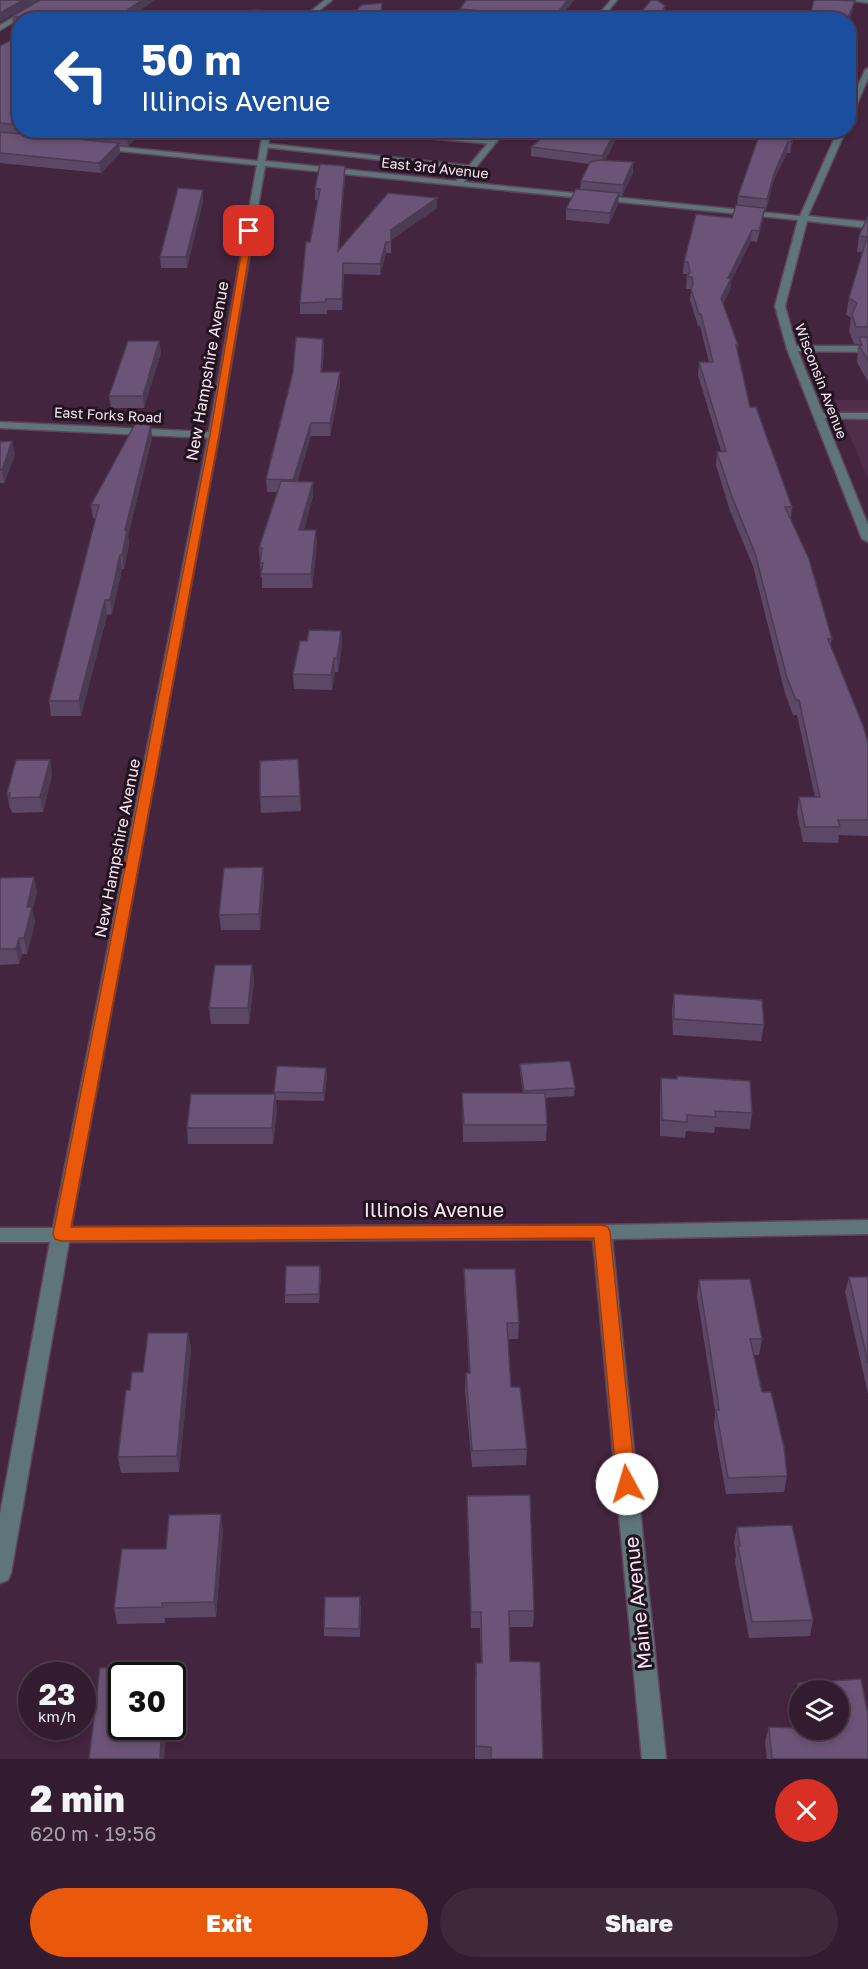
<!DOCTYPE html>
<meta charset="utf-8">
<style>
body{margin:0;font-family:"Golos Text",sans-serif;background:#3e293b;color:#f1f3f6;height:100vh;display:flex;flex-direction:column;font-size:22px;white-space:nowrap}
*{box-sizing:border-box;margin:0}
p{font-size:20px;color:#a9a1aa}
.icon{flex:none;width:33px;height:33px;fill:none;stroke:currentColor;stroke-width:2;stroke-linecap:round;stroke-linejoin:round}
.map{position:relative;height:1759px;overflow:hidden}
.panel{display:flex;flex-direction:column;background:#331c2f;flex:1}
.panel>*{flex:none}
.top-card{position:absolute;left:12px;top:12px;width:844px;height:126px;border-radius:24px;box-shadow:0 3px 9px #0003,0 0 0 2px #4e3a4b;background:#1a4fa0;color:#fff;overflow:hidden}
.fabs{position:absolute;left:789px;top:1680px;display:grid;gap:12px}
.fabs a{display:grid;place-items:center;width:60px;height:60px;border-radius:50%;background:#331c2f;box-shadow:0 3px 9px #0003,0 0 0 2px #4e3a4b;font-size:30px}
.speed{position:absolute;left:18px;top:1662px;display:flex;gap:12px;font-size:30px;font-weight:700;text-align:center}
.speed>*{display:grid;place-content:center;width:78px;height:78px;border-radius:50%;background:#331c2f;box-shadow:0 3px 9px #0003,0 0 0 2px #4e3a4b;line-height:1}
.speed small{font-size:15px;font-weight:400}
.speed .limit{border:3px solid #111;border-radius:9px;background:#fff;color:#111}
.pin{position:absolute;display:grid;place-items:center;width:51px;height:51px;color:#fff;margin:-26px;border-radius:12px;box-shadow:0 3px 9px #0006}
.me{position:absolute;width:66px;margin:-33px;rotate:354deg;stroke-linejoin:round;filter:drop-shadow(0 0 4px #0008)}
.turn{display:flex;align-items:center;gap:21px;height:126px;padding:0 30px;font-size:27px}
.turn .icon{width:78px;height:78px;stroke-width:2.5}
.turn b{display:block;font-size:42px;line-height:51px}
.round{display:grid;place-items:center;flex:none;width:63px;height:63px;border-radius:32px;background:#3e293b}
.summary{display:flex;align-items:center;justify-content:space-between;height:102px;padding:0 30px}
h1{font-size:36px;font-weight:800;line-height:45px}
.button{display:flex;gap:12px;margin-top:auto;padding:12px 30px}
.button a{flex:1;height:69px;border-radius:36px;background:#ea580c;color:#fff;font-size:24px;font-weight:800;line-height:69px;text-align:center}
.button a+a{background:#3e293b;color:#f1f3f6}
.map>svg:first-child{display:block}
.built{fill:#512d4b}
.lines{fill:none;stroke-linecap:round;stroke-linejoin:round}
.service-casing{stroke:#61445c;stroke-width:3}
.minor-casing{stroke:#61445c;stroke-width:3}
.service{fill:#5e757a;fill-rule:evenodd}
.minor{fill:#5e757a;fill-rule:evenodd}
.wall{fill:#5c4866;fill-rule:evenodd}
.shaded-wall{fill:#4b3b53}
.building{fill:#6b5477;stroke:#4b3b53;stroke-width:1.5}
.route{fill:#ea580c;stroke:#983908;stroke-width:1.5}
.labels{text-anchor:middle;stroke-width:6;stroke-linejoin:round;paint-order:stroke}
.far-street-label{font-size:14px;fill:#fae5f6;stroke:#22141f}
.street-label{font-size:16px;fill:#fae5f6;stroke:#22141f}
.near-street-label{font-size:20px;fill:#fae5f6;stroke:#22141f}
</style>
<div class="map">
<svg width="868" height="1759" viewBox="0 0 868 1759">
<rect width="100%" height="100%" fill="#44253f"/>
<path class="built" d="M835 400H868V479Z"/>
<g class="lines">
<defs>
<path id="service" d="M424 134 493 140 497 142 493 144 427 138H424Z
M261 143 472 166 476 168 472 170 264 147H261Z
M792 346H868V352L789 351 787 349Z
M819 413H868V419L815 418V414Z"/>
<path id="minor" d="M44 0H52L0 30V25Z
M325 0H332L308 20H300Z
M611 0H617L601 20H594Z
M849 0H868V3Z
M868 68V78L853 114 849 116V106L865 70Z
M263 130H271L265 161 456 181 499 130H506L464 182 800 216 838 130H846L808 216 868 222V228L807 221 785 306 797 349 868 525V542L862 539 787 349 775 306 798 220 265 166 219 435 71 1227 602 1225 868 1220V1234L612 1239 666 1759H642L593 1239 69 1242 11 1573 8 1580 0 1583V1514L50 1242H0V1228H53L208 438 0 428V422L209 432 257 165 101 149 97 147 101 145 258 161Z"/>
</defs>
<use href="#service" class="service-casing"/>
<use href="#minor" class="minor-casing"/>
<use href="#service" class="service"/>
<use href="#minor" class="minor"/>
</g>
<path class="wall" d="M466 0H574L558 20H476L460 18V9Z
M12 16 127 20H20V26L13 25Z
M20 35V130L143 131 128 146 119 145 120 153 101 173 0 163V46Z
M549 130H621L605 160 633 162V173L622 196 619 195 618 204 609 224 566 220V209L580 189 581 181 589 164 531 156V147L546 135Z
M761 130 793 140 790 153H787L773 182 766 210H764L763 219 757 242 751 241 731 281 730 290 723 304 738 345 737 352 750 407 792 507 791 518 832 639 830 646 868 743V836L839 835 838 843 803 842 797 812 799 797H815L797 715H793L785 693 753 566 730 511 716 465 717 452 721 451 698 375 699 362H709L700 326H698L690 300 691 289H686L687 274H683L684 262 732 218 737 205 738 196Z
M345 176 339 249 437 198V208L391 240V253H386L380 275 344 274 342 310H327V314H300V303L318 200H315V189Z
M203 190V201L187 268H161L160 257Z
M868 216V382L857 362 858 344H854L849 331 851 317 846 315 849 298 863 252H857L859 236Z
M323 339 324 351 322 372 340 385 330 436H311L297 482 313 496 304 530 317 544 312 588H262V577H261L259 548 277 492H267L266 479Z
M159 341 161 353 144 408H111L109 396Z
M152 438 128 536 129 544 124 569H122L112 614 107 615 81 716H51L49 701 96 518H93L91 505Z
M12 441 15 455 4 483H0V442Z
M341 631 342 645 338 672H335L332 690 294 689 293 674 307 641Z
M298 759 301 811 261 813 260 797Z
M50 760 52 775 43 812 12 813 11 809H10L7 793Z
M263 867 264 883 260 930H221L219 915Z
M34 877 37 893 32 910 35 922 27 954H22L19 964 0 965V878Z
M252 965 254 981 249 1024H211L209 1008Z
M674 994 764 1025 761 1041 673 1035 672 1010Z
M520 1064 575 1088 574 1096 545 1098 547 1125 546 1141 463 1142 462 1093H523L520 1072Z
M326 1068 327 1076 324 1101 276 1100 277 1110 273 1144H188L187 1128 275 1094 274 1092Z
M661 1078 752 1113 750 1129 715 1127 714 1133 686 1131 685 1138 660 1136V1095Z
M464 1269 519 1323 518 1339H508L511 1387 527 1449 526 1465 472 1467 465 1390 466 1373H469L464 1286Z
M321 1274 319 1303H285V1295Z
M849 1277H868V1394L845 1292Z
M699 1280 762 1339 759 1355H754L762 1392 787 1476 784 1492 726 1494 714 1426 715 1417V1410L697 1296Z
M188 1333 191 1349 179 1472 121 1473 118 1457 130 1390 143 1372Z
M467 1496 534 1611 533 1627H509L510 1661 543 1759H475V1678L481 1663 480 1628H471Z
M737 1527 813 1620 810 1636 749 1638 735 1562 736 1555 734 1543Z
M223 1530 216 1617 165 1618V1623L117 1624 114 1608 166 1549Z
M361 1605 360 1637 324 1636V1628Z
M798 1683 868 1759H767L765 1742 769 1727 797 1728 794 1698ZM800 1690 838 1730H800Z"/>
<path class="shaded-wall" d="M23 0H39L0 22V13Z
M142 0H155L127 20H113Z
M568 0H574L558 20H551Z
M855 1 853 10 849 21V20H847Z
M665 6V14L662 20H657Z
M258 10V20H253Z
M132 130 143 131 128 146 127 136Z
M616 130H621L602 166V156Z
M794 130H798L793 140 790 153 791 142Z
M788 142 787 153 773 182 766 210 767 199 775 171Z
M119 143 120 153 101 173 99 163Z
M633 162V173L622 196 623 185Z
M345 166V176L338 262V251Z
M203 190V201L187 268 186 257Z
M619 193 618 204 609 224 610 213Z
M437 198V208L391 240V230Z
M752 230 751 241 731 281 730 290 720 310 721 298 728 278Z
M386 242V253L380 275V264Z
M343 263 344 274 342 310V299Z
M323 339 324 351 321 384V372Z
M159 341 161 353 144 408 143 396Z
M340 372V385L330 436V423Z
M311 423V436L294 493 293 480Z
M151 425 152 438 128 536 129 544 124 569 122 555 125 530Z
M12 441 15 455 4 483 2 470Z
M313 482V496L300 544 299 530Z
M316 530 317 544 312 588 311 574Z
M120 555 122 569 112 614 110 600Z
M105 600 107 615 81 716 79 701Z
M341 631 342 645 338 672 337 658Z
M334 658 335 672 332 690 331 675Z
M50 760 52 775 43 812 40 797Z
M263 867 264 883 260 930 259 914Z
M34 877 37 893 32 910 35 922 27 954 24 938 27 907Z
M19 938 22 954 19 964 16 949Z
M252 965 254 981 249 1024 248 1008Z
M326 1068 327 1076 324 1101 323 1093Z
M275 1094 277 1110 273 1144 272 1128Z
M320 1266 321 1274 319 1303V1294Z
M188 1333 191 1349 179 1472 177 1456Z
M221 1514 223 1530 216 1617 214 1602Z
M162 1726H167L164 1759H160Z"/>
<path class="building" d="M0 0H23L0 13Z
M40 0H142L113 20H36L12 16Z
M466 0H568L551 20H476L482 11 460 9Z
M651 0H657L665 6 657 20H635Z
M814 0H835L855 1 847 20H809Z
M382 3 380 20H346L362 5Z
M258 10 253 20H225L231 12Z
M20 35V125L0 123V46Z
M75 130H132L127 136Z
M549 130H616L602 156 531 147 546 135Z
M761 130H794L791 142H788L775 171 767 199 738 196Z
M0 132 119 143 99 163 0 153Z
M599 160 633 162 623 185 581 181 590 162Z
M320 164 345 166 338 251 388 193 437 198 391 230V242H386L380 264 343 263 342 299H326V302L300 303 306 242H310L320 189H315Z
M178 188 203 190 186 257H160Z
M576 189 619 193 610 213 566 209Z
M736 205 765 208 759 231 752 230 728 278H731L721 298 738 345H736L750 407H756L792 507H785L809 559 832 639H828L864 728 868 743V820H838L840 827H805L799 797H820L799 700H796L787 678 755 553 732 497 717 452 726 451 699 362H713L701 314H699L691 289 693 284 692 277H687L690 272 688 262H684L696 214 732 218Z
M868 216V327H856L852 314 857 303 849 298 867 237 859 236Z
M296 337 323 339 321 372H340L330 423H311L293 480 266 479 293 372Z
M859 337H868V361L859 345H862Z
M128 341H159L143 396H109Z
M135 424 151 425 125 530H127L122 555H120L110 600H105L79 701H49L99 505H91Z
M12 441 2 470H0V442Z
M281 481 313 482 299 530H316L311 574H261L263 563H260L262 548H259Z
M309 630 341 631 337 658H334L331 675 293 674 300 641H307Z
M298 759 300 796 260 797V761Z
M16 760H50L40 797 9 798 10 793H7Z
M263 867 259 914 219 915 224 868Z
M34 877 27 907H32L24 938H19L16 949H0V878Z
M215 965H252L248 1008H209Z
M674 994 762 1000 764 1025 674 1019Z
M570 1061 575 1088 524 1091 520 1064Z
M277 1066 326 1068 323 1093 274 1092Z
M677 1076 750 1081 752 1113 715 1111 716 1117 687 1115V1122L662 1120 661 1078 677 1079Z
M462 1093H545L547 1125H464Z
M191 1094H275L272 1128H187Z
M286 1266H320L319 1294 285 1295Z
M464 1269H515L519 1323H507L511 1387H520L527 1449 472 1451 466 1373H470Z
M849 1277H868V1363Z
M750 1279 762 1339H750L762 1392H771L784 1447 787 1476 728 1478 716 1410H719L717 1394 699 1280Z
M148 1333H188L177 1456 118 1457 126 1390H130L132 1372H143Z
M530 1495 534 1611H509L510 1661 540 1662 543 1759H491V1747L476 1746V1663H482L481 1612H471L467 1496Z
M221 1514 214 1602 162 1603 163 1607 114 1608 122 1549H166L169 1515Z
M792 1525 813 1620 752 1622 738 1546H740L737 1527Z
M325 1597H360L359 1629 324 1628Z
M168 1666 167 1676H122V1726H162L160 1759H89L100 1668Z
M861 1679 868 1715V1759H772L769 1727 800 1728V1730H838V1690H800V1701L798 1683Z"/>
<path class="route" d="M249 229 253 231 219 435 71 1227 602 1225 608 1227 610 1232 636 1484 633 1490 627 1492 620 1490 617 1484 594 1238 61 1241 55 1239 53 1234 210 435 245 231Z"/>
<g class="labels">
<g class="far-street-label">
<text transform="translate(435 168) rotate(6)" y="5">East 3rd Avenue</text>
<text transform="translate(821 381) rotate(69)" y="5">Wisconsin Avenue</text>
<text transform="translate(108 415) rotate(3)" y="5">East Forks Road</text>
</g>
<g class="street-label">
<text transform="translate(207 371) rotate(-80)" y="6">New Hampshire Avenue</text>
<text transform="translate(117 848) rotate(-79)" y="6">New Hampshire Avenue</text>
</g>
<g class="near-street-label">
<text x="434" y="1217">Illinois Avenue</text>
<text transform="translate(638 1603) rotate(-96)" y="7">Maine Avenue</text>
</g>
</g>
</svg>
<div class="fabs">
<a><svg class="icon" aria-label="layers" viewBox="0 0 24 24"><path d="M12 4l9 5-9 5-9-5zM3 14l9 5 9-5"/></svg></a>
</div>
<div class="speed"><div>23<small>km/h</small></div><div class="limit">30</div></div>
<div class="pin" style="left:249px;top:231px;background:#d93025"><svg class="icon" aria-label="arrive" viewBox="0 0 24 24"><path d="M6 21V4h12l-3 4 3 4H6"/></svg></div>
<svg class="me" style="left:627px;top:1484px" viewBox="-20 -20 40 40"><circle r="19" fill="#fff"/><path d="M0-13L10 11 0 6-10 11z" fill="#ea580c"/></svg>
<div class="top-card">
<div class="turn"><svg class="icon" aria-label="left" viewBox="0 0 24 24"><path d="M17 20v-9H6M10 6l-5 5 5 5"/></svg><div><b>50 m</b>Illinois Avenue</div></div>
</div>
</div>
<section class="panel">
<div class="summary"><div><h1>2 min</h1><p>620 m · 19:56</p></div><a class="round" style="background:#d93025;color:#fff"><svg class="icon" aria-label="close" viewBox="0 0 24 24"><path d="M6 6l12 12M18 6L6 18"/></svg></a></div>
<div class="button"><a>Exit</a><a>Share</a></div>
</section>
